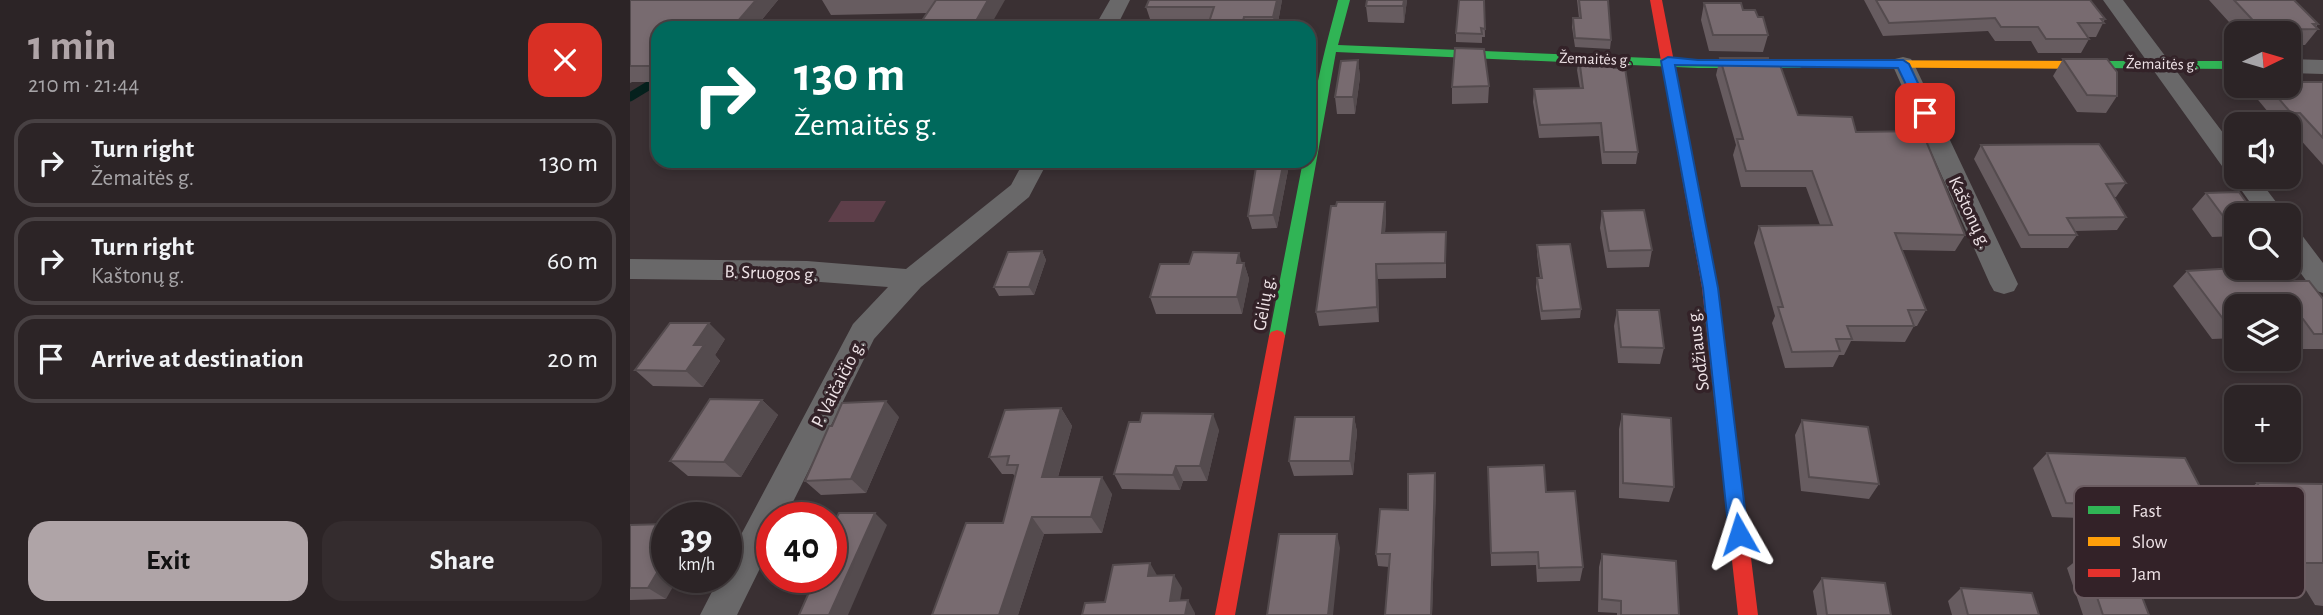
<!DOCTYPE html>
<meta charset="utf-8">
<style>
body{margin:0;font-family:"Alegreya Sans",sans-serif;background:#342c2e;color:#f1f3f6;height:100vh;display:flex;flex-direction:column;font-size:26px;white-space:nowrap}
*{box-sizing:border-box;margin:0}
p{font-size:23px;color:#a6a4a7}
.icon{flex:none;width:38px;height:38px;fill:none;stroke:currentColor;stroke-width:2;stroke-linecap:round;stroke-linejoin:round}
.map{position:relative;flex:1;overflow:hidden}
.sheet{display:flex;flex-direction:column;background:#2c2426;width:630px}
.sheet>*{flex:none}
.top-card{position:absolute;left:21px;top:21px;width:665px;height:147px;border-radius:21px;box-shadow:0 4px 10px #0003,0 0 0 2px #484143;background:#00695c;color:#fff;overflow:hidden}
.needle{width:46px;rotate:85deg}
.tools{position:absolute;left:1594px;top:21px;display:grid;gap:14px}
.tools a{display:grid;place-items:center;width:77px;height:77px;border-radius:14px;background:#2c2426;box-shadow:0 4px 10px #0003,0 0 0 2px #484143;font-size:35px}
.speed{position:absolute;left:21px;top:502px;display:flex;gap:14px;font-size:35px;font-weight:700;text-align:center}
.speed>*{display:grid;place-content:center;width:91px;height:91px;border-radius:50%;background:#2c2426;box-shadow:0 4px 10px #0003,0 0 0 2px #484143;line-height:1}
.speed small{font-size:18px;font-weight:400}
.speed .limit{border:10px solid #d22;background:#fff;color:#111}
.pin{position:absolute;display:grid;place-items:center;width:60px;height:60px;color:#fff;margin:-30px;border-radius:14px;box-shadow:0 4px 10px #0006}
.me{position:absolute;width:77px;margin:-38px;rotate:354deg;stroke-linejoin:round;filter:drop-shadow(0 0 5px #0008)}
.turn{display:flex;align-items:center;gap:24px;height:147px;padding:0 28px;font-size:32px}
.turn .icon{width:91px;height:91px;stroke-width:2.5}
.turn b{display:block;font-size:49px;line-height:60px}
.round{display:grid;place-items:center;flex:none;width:74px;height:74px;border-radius:21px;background:#342c2e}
.overview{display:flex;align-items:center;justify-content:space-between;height:119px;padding:0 28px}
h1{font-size:42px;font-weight:700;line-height:52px;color:#afa4a7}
.action{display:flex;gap:14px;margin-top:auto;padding:14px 28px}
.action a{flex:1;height:80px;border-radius:21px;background:#afa4a7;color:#111;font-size:28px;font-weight:700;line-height:80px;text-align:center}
.action a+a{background:#342c2e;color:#f1f3f6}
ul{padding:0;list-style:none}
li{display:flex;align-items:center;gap:21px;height:88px;margin:0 14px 10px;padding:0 14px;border:4px solid #484143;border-radius:21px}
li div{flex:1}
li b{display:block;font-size:26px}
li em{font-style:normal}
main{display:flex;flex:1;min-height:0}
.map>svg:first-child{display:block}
.green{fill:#5d3e49}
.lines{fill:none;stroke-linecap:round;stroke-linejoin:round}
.stream{stroke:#05211d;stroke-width:9}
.street{fill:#696869;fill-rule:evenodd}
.fast{fill:#30b455;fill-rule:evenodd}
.slow{fill:#ff9f0a;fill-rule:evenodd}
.jam{fill:#e5322d;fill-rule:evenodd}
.wall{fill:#675c60}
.shaded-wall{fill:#544b4e}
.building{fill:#786b70;stroke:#544b4e;stroke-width:2}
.route{fill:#1a73e8;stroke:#114b97;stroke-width:2}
.labels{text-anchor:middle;stroke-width:7;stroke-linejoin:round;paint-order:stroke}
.far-street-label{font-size:16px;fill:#eee2e6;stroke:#332228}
.street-label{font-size:19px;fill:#eee2e6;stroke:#332228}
.key{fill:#332228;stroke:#6b5c61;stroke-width:2}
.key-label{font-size:19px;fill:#eee2e6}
</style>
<main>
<section class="sheet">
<div class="overview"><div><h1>1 min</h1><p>210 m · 21:44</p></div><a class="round" style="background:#d93025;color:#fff"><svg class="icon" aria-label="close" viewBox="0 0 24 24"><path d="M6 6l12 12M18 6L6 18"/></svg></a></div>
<ul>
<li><svg class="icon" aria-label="right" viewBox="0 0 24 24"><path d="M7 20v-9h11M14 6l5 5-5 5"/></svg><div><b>Turn right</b><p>Žemaitės g.</p></div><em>130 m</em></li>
<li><svg class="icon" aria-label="right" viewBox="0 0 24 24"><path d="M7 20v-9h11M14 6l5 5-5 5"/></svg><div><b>Turn right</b><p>Kaštonų g.</p></div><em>60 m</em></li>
<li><svg class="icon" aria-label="arrive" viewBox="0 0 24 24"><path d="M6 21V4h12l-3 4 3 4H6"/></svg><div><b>Arrive at destination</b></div><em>20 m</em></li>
</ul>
<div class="action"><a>Exit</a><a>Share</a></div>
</section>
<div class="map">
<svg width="1693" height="615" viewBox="0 0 1693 615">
<rect width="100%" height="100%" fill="#3a3033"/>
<path class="green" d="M211 201H256L244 222H198Z"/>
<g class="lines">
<path class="stream" d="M0 97 28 80"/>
<path class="street" d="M480 0H500L486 28H464Z
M1473 0H1493L1606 150V177H1627L1656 215H1629L1602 177 1603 174 1597 173Z
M1273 57 1281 59 1284 64 1388 284 1384 291 1374 294 1364 291 1360 284 1262 64 1265 59Z
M1659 59 1693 60V74L1659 73Z
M394 161H418L399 197 291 287 244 339 155 518H142V544L107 615H70L89 578H96V563L223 324 258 287 177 281 0 279V259L177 261 276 269 381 185Z
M1659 228 1668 230 1693 263V293L1683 290 1659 257Z"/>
<path class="fast" d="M708 0H720L708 45 1068 60H1170L1176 64 1170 68H1068L706 52 655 336 653 340H641L639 336 673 161H679C679 106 694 53 708 0Z
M1465 61H1606V69L1461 68V62Z"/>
<path class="slow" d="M1170 60 1465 61 1471 65 1465 69 1166 67 1164 64Z"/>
<path class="jam" d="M1020 0H1032L1088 288 1128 615H1108L1072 288Z
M647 330 653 332 655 336 605 615H585L639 336 641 332Z"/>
</g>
<path class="wall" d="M0 0H148L125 28H28V82H2L0 83Z
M192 0H375L298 13 201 15Z
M652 0 647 28H577L579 22H521L516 7Z
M737 0H777L774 23 738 22 736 6Z
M854 0 855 37H852V43L826 42V33Z
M947 0H978L981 40 980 49 945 47 942 27 943 18H949Z
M1234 0H1460L1475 19 1466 37H1457L1459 39 1451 53H1408L1401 41H1365L1358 31 1253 36Z
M1579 0H1664L1688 24 1686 27 1688 29 1675 45H1659V33H1609Z
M1074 3 1113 10 1128 17 1138 35 1133 52 1079 51 1071 20Z
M949 58 984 68 1008 152 1006 164H972L969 136 909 138 903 102 904 89 950 88 947 70Z
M1090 58 1138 64 1168 115 1226 132 1335 235 1325 251 1272 250 1296 310 1287 326H1284L1275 342 1221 341 1214 355H1209L1203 367 1155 368 1142 323 1145 316 1124 243 1129 226 1190 225 1176 187H1111L1103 155 1106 145 1086 75Z
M1433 59 1487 96 1476 113 1447 112 1423 76Z
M728 60 730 77 725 114H707L705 97Z
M1693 82V165L1659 127V124H1648L1624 95 1631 86H1659Z
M859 86 858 103 822 104V87Z
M1351 145 1496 183 1486 197H1484L1496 217 1487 230 1445 231 1447 235 1438 248H1391L1344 159Z
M627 161H658L659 165 647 228 622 229 618 216Z
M1576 193 1606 215V236L1582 237 1562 209Z
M755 202 756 217 755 233 816 248V278L748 279 749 322 689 326 686 312Z
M972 211 1022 250 1019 267 977 268 970 228Z
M907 245 951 309 950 318 911 320 906 287 907 278H910L907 254Z
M412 251 416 260 404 295 369 296 364 287Z
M612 263H614L619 279 612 314H526L520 297Z
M1557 271 1629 281 1693 299V349H1668L1659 337V306H1606V338L1582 339 1543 286Z
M987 310 1034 348 1030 364 988 363 984 326Z
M95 339 85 355 90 361 73 387 23 386 5 370Z
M132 400 148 415 111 477 58 476 40 461Z
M431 408 442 426 428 477 482 494 472 533 414 534 388 615H302L373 523 385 476 383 474H372L359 457Z
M992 414 1044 487 1039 502 989 498V429Z
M269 417 236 493 191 495 175 481Z
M724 417 727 432 723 475 664 476 659 461Z
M1172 420 1249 484 1239 499 1171 491 1165 435Z
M510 422 589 430 577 481H553L550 490 492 489 484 474Z
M1417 453 1581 508 1563 522 1422 517 1403 468Z
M858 467 916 492 953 567 950 581 907 582 906 565 861 566Z
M805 473 806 487 802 615H755L759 567 748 566 746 554Z
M1627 483 1693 484V606L1685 605 1671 582 1644 581 1601 503Z
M0 525 36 599 0 600Z
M972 554 1049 615H987V613L968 612 969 567Z
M1453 555 1519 615H1453L1437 568Z
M1192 578 1261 615H1187L1183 591Z
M1331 588 1409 615H1322L1318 601Z"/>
<path class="shaded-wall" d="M126 0H148L125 28H102Z
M358 0H375L359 28H342Z
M647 0H652L647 28H645L643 17Z
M774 0H777L774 23 773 6Z
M614 17 616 28H611Z
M728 60 730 77 725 114 723 97Z
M654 161H658L659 165 647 228 643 215Z
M755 202 756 217 754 248 752 233Z
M412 251 416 260 404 295 399 287Z
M609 253 613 267 614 263 619 279 612 314 607 297V263Z
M746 264 748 279 749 322 747 307Z
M79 323 95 339 85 355 90 361 73 387 56 371 64 345Z
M132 400 148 415 111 477 94 462Z
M256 401 269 417 236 493 221 479Z
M431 408 442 426 423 494 412 477Z
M583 414 589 430 577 481 570 466Z
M724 417 727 432 723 475 720 461Z
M546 466 553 481 550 490 543 475Z
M805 473 806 487 802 615H801Z
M472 477 482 494 472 533 461 517Z
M245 513 257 525 218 615H199Z
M402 517 414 534 388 615H369Z
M707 534 710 548 703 615H698Z
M37 556V578H48L36 599 18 588Z
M520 563 528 577 518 576Z
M544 575 552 588 548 614 540 601Z
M558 600 565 613V615H555Z"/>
<path class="building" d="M0 0H126L102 28H28V66H0Z
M306 0H358L342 28H287Z
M519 0H647L643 17H614L611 28H577L584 7H516Z
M737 0H774L773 6H736Z
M829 0H854L855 29 851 28 852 34 826 33Z
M949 0H978L981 40 945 38 943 18H951Z
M1246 0H1460L1475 19H1471L1474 23H1448L1459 39H1416L1408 27H1371L1365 18 1259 23Z
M1604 0H1664L1688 24H1683L1688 29 1632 30Z
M1074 3H1111L1113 10H1125L1128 17H1133L1138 35H1083Z
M825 48 854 49 859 86 822 87Z
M949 58 984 59V68H995L1008 152H974L971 123 910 125 904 89 953 88Z
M1090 58H1138V64L1150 65 1168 115 1222 117 1226 132 1292 131 1335 235 1265 233 1296 310H1278L1284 326H1217L1222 339H1206L1210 351 1162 352 1148 307H1153L1129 226 1202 225 1182 171H1116L1107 139H1113Z
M1433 59H1477L1487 72V96L1457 95Z
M728 60 723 97H705L711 61Z
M1659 82H1693V138L1670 113H1661L1638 86H1659Z
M1469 144 1496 183 1476 184 1496 217 1437 218 1447 235H1399L1351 145Z
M627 161H654L643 215 618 216Z
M1609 192 1625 215H1606V220H1596L1576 193Z
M707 202H755L752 233 816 232 815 263 746 264 747 307 686 312 701 206H706Z
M1014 210 1022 250 979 251 972 211Z
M940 244 951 309 912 311 907 278H912L907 245Z
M412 251 399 287H364L378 252Z
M563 252 609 253 607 263H614L607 297H520L530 264H559Z
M1606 268H1619L1629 281H1679L1693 299V334H1684L1673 319 1659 320V306H1606V324H1597L1557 271Z
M987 310H1029L1034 348 991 347Z
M40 323H79L64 345H74L56 371 5 370Z
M80 399 132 400 94 462 40 461Z
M256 401 221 479 175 481 199 426H202L212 403Z
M431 408 412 477H472L461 517H402L369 615H302L336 523H373L388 465H377L379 456 359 457 375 410Z
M512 413 583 414 570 466H546L543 475 484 474 499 422H510Z
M992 414 1041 418 1044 487 993 483Z
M665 417H724L720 461H659Z
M1172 420 1238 427 1249 484 1179 477Z
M1417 453 1555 458 1581 508 1436 503Z
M914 465 916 492 945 491 953 567 909 568 908 552 861 553 858 467Z
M805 473 801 615H755L760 554H746L750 509 778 510V474Z
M1627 483 1693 484V563H1673Z
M209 513H245L199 615H169L184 581H176L178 578H201V528Z
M37 524V556L18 588H0V525Z
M649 534H707L698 615H637Z
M972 554 1046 561 1049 615H991V601L972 599Z
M1453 555 1497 558 1519 615H1473Z
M520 563 518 576 544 575 540 601 558 600 555 615H452L455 603 475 602 483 565Z
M1192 578 1255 583 1261 615H1197Z
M1331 588 1402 593 1409 615H1338Z"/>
<path class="route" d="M1038 57 1068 60H1273L1279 64 1302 113 1300 116H1291L1268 68 1045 65 1088 288 1118 534 1115 541 1109 543 1102 541 1099 534 1073 288 1031 61Z"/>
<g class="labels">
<g class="far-street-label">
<text transform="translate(965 58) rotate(2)" y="6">Žemaitės g.</text>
<text transform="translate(1532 63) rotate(1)" y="6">Žemaitės g.</text>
</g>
<g class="street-label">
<text transform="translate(1341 212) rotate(65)" y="7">Kaštonų g.</text>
<text transform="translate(141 272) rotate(2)" y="7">B. Sruogos g.</text>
<text transform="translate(633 303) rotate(-80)" y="7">Gėlių g.</text>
<text transform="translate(1067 350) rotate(-97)" y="7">Sodžiaus g.</text>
<text transform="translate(207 383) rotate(-63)" y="7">P. Vaičaičio g.</text>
</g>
</g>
<rect x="1444" y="486" width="231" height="112" rx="10" class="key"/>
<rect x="1458" y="506" width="32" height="8" fill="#30b455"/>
<rect x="1458" y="537" width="32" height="9" fill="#ff9f0a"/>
<rect x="1458" y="569" width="32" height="8" fill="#e5322d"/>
<g class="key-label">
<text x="1502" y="517">Fast</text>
<text x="1502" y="548">Slow</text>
<text x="1502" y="580">Jam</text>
</g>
</svg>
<div class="tools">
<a><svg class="needle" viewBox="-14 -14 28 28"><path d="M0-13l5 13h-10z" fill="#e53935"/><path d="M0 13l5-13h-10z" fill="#a6a4a7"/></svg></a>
<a><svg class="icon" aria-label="sound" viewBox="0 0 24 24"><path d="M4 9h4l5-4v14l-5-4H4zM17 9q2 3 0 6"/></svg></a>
<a><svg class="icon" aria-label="search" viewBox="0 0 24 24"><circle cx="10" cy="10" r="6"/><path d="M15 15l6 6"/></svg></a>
<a><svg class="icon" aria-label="layers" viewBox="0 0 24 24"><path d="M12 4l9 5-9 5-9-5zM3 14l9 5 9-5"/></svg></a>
<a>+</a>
</div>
<div class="speed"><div>39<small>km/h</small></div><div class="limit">40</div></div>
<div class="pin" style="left:1295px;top:113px;background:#d93025"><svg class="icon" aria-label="arrive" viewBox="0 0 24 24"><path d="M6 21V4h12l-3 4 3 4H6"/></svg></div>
<svg class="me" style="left:1109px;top:534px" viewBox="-20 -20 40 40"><path d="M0-17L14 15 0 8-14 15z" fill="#1a73e8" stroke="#fff" stroke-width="4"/></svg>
<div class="top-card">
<div class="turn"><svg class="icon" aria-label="right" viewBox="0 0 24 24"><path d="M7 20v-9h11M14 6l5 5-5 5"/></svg><div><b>130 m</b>Žemaitės g.</div></div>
</div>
</div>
</main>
